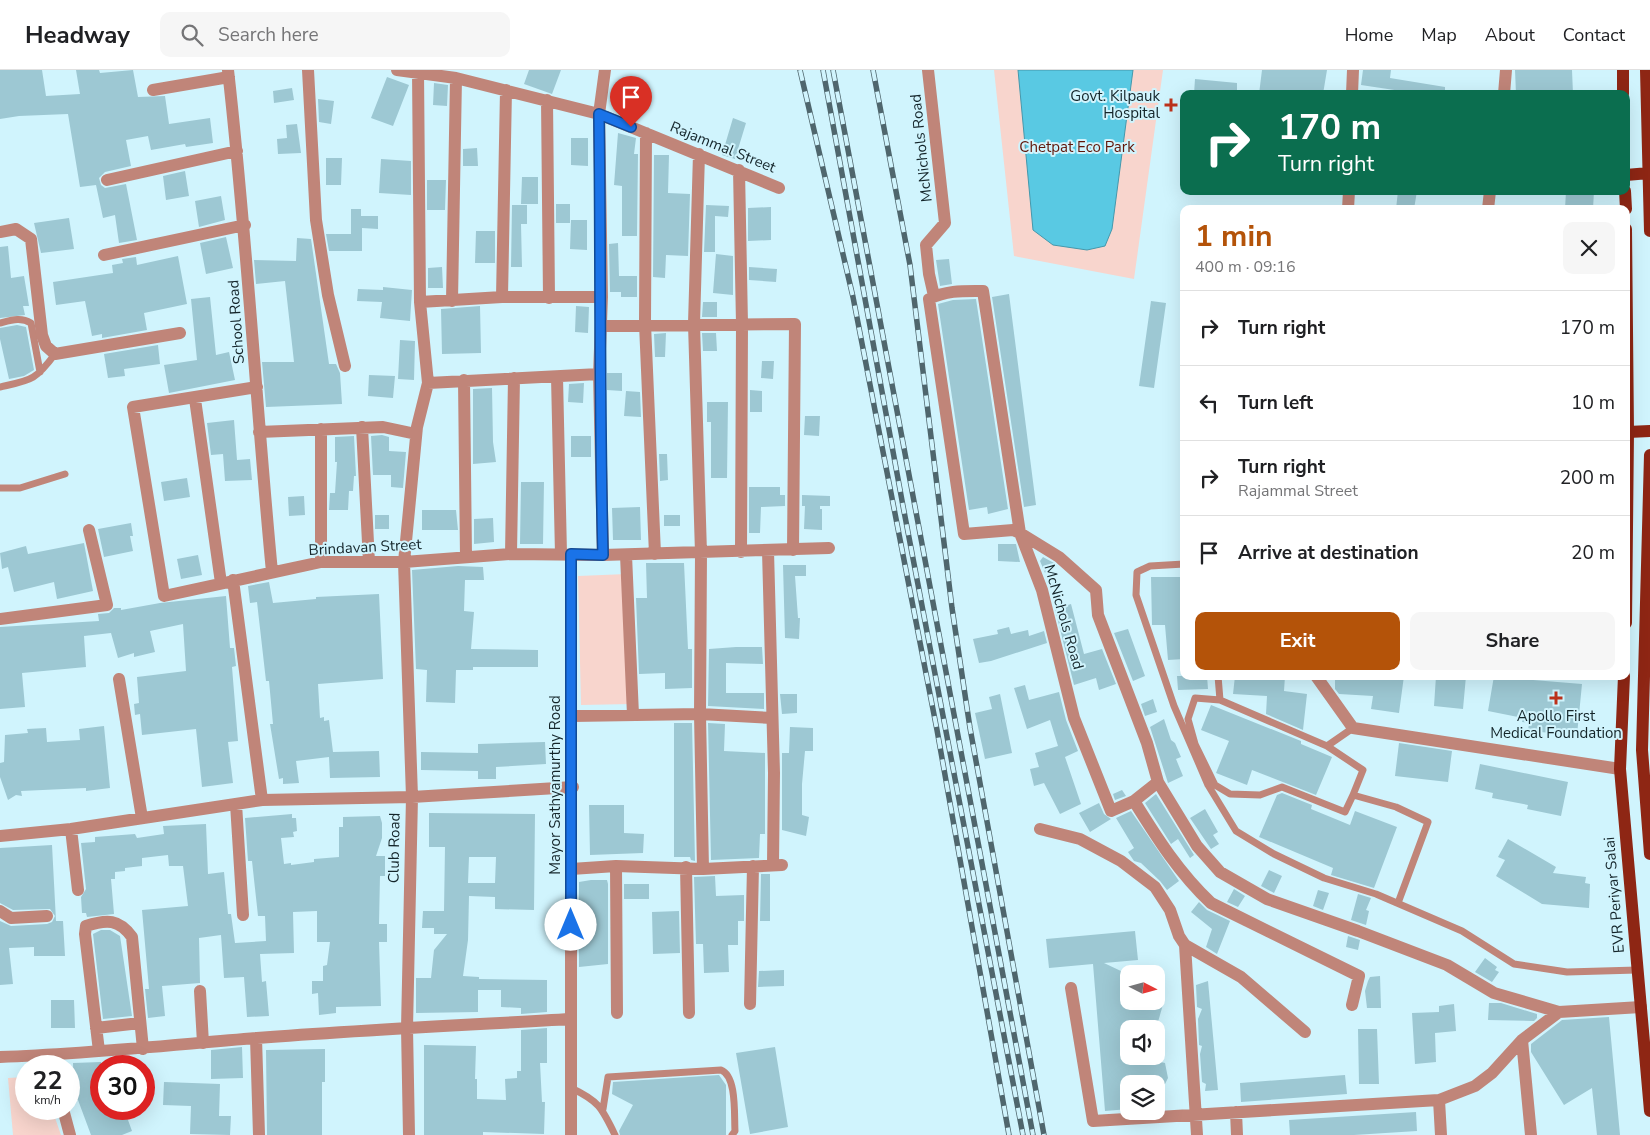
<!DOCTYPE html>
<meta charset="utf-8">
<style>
body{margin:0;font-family:"Nunito Sans",sans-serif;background:#f6f6f6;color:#202124;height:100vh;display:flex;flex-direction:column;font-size:19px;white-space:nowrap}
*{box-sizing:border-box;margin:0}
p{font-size:16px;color:#757577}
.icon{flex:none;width:28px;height:28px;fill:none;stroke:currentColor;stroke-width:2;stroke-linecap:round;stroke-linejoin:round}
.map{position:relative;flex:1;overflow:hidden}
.details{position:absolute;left:1180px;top:135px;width:450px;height:475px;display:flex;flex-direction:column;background:#fff;border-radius:10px;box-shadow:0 5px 20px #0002}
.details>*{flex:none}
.guide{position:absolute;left:1180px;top:20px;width:450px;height:105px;border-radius:10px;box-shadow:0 5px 20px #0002;background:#0b6e4f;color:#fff;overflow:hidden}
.needle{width:32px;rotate:96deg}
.fabs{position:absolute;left:1120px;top:895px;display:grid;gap:10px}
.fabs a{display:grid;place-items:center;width:45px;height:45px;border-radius:10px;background:#fff;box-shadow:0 5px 20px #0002;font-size:25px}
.speed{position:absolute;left:15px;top:985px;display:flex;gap:10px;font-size:25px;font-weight:700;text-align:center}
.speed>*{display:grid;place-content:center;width:65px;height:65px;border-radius:50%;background:#fff;box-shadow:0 5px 20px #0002;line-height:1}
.speed small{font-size:12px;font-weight:400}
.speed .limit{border:8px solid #d22;background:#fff;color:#111}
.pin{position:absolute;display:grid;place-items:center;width:42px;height:42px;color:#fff;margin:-51px -21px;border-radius:50% 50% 50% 0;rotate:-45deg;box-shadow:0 0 5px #0007}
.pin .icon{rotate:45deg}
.me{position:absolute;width:55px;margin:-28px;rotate:0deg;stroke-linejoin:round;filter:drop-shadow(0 0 4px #0008)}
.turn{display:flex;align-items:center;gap:18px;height:105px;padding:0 15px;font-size:22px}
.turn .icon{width:65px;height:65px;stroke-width:2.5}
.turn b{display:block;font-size:35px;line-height:42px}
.round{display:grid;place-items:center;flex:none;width:52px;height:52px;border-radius:10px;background:#f6f6f6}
.head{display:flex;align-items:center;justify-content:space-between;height:85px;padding:0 15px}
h1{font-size:30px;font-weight:700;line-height:38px;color:#b45309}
.button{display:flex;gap:10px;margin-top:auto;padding:10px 15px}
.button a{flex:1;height:58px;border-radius:10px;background:#b45309;color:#fff;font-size:20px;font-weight:700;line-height:58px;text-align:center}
.button a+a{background:#f6f6f6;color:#202124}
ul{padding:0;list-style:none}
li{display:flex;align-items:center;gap:15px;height:75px;padding:0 15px;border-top:1px solid #e0e0e0}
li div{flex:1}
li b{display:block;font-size:19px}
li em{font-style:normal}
header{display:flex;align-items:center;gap:30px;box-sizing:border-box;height:70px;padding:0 25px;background:#fff;border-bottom:1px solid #e0e0e0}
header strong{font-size:24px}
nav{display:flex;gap:28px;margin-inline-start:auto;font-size:18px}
.search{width:350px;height:45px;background:#f6f6f6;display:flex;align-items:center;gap:12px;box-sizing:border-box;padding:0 18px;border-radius:10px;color:#757577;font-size:19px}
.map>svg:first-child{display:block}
.green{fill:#f8d5cd}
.water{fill:#59c9e3;stroke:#4498ac}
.building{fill:#9dc8d3;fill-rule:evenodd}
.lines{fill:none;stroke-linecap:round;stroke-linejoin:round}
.service{stroke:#c08579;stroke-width:7}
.minor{stroke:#c08579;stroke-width:12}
.primary{stroke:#8e2614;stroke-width:12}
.rail-casing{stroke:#4f666d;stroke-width:5.5}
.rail{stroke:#d0f4fd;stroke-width:4;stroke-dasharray:11;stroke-linecap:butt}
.route-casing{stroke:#114b97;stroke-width:12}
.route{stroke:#1a73e8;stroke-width:9}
.poi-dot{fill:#be321b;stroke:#d0f4fd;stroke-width:2}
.labels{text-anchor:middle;stroke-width:4;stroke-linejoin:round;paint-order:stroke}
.poi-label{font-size:15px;fill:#14252a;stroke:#d0f4fd;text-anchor:end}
.street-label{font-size:15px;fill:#14252a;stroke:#d0f4fd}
.park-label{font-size:15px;fill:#611609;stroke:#d0f4fd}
</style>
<header>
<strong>Headway</strong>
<div class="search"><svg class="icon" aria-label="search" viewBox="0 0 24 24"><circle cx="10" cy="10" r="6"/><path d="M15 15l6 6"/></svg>Search here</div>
<nav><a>Home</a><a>Map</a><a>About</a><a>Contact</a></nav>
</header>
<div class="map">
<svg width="1650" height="1065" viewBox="0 0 1650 1065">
<rect width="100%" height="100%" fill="#d0f4fd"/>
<path class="green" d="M994 0H1163L1134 209 1014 186Z
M627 504 632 634 581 635 578 506Z
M26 1007V1039H52L61 1065H13L8 1008Z"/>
<path class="water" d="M1018 0H1133L1112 159 1105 176 1087 180 1053 175 1033 160Z"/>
<path class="building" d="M0 0H42L46 26 80 24 76 0H99L100 3 133 0 138 27 165 26 169 54 210 48 213 73 186 77 185 74 151 80 148 66 126 70 131 96 105 102 99 108 101 115 105 118 126 114 137 170 119 173 115 145 103 148 96 115 80 117 68 44 19 46 0 49Z
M529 0H561L552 24 524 14Z
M1262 0H1327L1323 24H1259Z
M1363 0H1391L1390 8 1445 17V24H1401V21L1361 15Z
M1515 0H1572L1573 24H1516Z
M387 7 409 15 393 56 371 48Z
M1195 9 1237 13V24H1194Z
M434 13 448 15 447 36 433 35Z
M292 18 294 30 274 33 273 21Z
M318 29 334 31 331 54 319 52Z
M733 48 746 53 735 89 722 85Z
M297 54 301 83 278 84 277 69 287 68 286 55Z
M618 63 636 68 634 84H638L637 166H622V116L614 115Z
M571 68H588V96L571 95Z
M477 78 478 96H463V79Z
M654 85H669L668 123 690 124 688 186 666 185 665 208 653 207Z
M326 88H342L341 115H326Z
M381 89 411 91V125L379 123Z
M185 101 189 126 166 130 163 106Z
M522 107H538V134H521Z
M427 110H446L445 140H427Z
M1398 121H1417L1414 139H1396Z
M1566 121H1594L1593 139H1565Z
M221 126 225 150 199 157 195 131Z
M556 134H570V153H556Z
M512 135H527V154H521L522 197H511Z
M706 135 729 136 728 147 715 146V182H704Z
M771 137V170L748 171V138Z
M351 139H361V146H378V159L362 158V181H329L326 164H351Z
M69 148 74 179 41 183 34 153Z
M571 150H587V180L570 179Z
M476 161H495V193H475Z
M226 167 233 198 206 204 200 173Z
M297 168 311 169 329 294H336L340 303 342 334 266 337 262 292H294L285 211 256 214 254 190 296 191Z
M618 173 619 206H637V227H621V222H610L609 174Z
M8 176 11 208 24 206 29 236H23L25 245 0 248V177Z
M716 184 733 186V225L713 223Z
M178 186 187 234 144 243 147 260 102 268V264L92 266 85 231 56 235 53 212 113 203 112 195 123 193 122 189 136 187 137 195Z
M949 189 952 214 940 216 936 190Z
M442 197 443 218H428V198Z
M749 197 777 199 776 212 749 210Z
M383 217 412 220 410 251 380 248 382 232 357 231 358 219 383 220Z
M1009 224 1036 435 1024 437 992 227Z
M210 227 216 285 229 282 235 310 169 323 164 295 197 290 191 229Z
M976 229 1008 439 988 444 987 437 969 440 938 234 953 230Z
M1151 231 1166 233 1154 318 1139 316Z
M703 232H717V247H702Z
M480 236 481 283 442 284 441 239Z
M576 236 589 237 588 263 575 262Z
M17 255 26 257 34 300 24 306 9 309 0 269V258Z
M666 263 665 287H655L654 264Z
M702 263H716L717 281H703Z
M400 270 415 271 414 310 398 309Z
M158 275 160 294 124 299 125 306 108 308 104 284Z
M762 291H774L773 309 761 308Z
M607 303H622V321L607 320Z
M369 305 395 306 393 328 368 326Z
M584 313 583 333 568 332 569 314Z
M492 318 493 372 496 392 473 394V319Z
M750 320 762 321V342H750Z
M626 321 640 322 641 347 624 346Z
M707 332H728L727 408H711V352H707Z
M805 346H820L819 366 804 365Z
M234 350 237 390 250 389 252 410 225 411 223 384 211 385 207 353Z
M382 365 389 367V381L406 382 403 418 391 417V405H373L371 366Z
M354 366 356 406H354L353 421H349L348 440H329L330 423H335L337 392H335V367Z
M571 366H591V387H571Z
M659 384H667L668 410 660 411Z
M187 408 190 427 164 431 161 412Z
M521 412H544L543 474H520Z
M749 417H780V425H785V436L761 437 760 463H749Z
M802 425 830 426V436H820V439H822V460L804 459 805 436H802Z
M304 426 305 445 289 446 288 427Z
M640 437 641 470H613L612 438Z
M422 440H456L458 460H422Z
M375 445H389V459H375Z
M664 445H680V456H664Z
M493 448 494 472 474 474V449Z
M131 453 133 466H130L133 481 104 487 98 459Z
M84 473 93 521 57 529 54 512 14 522 8 497 2 499 0 483 26 476 28 484Z
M998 474H1016L1020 492 998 491Z
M198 485 202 505 181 509 177 489Z
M1043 487 1054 493 1045 503 1040 491Z
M646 493H684L688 579H692V618L665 619V603L639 604 636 528H647Z
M783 495H806V506H795L798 548H800L799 569 785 568Z
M458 496 483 497 484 510H465L464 541 474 542 471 579 538 580V597H473V600H456L455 633 426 632 427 600 416 599 412 500Z
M1151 507H1184V589L1168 590 1165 555H1152Z
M269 512 273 533 316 529V527L379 524 383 609 318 614 320 648 324 647V651L329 650 333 682 379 681 380 707 330 708 329 687 296 691 299 713 283 714V708L279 709 270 654H273L269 611H266L257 532 250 533 248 516Z
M226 526 230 578H234L236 596 232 597 238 671 228 672 233 713 202 717 196 659 142 665 140 644 135 645 134 634 139 633 137 607 186 601 183 554 150 561 155 582 134 587V583L118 588 111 563 84 566 86 597 22 603 25 637 0 639V557L99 551 98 544 109 543 114 538H121V540L160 533Z
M1071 534 1084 584 1102 579 1116 614 1099 620 1096 608 1074 615 1055 539Z
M1009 557 1011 564 1028 560 1029 566 1044 561 1047 573 991 591 979 593 973 569 998 564 997 560Z
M1128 559 1145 606 1133 611 1114 563Z
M736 577H762L763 594 726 593V623H764V639L708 636 709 579Z
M1177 606H1207L1208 619 1178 620Z
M1235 606H1285L1284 621 1307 624 1303 660 1266 644 1267 626 1233 624Z
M1335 606H1404L1399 643 1371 639 1373 626 1339 624 1335 619Z
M1436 606H1466L1463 639 1434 636Z
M1494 606H1520V609L1582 614 1577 665 1528 661 1529 653 1522 652 1523 648 1488 641Z
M1025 615 1029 630 1059 622 1066 650 1078 681 1065 687 1081 734 1060 744 1044 713 1034 716 1030 699 1039 697 1035 683 1058 676 1050 650 1027 659 1014 618Z
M780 624H797V643L782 644Z
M1000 624 1012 683 985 689 975 643 992 639 989 627Z
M1153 629 1157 642 1145 646 1141 634Z
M1211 635 1301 671V674L1332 687 1316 725 1252 700 1247 715 1216 703 1229 671 1201 660Z
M1164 649 1171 670 1175 673 1181 687 1176 689 1183 706 1168 713 1150 657Z
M674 653H692L695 791 691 790 690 787H674Z
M708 653 725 654 724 681 765 683V764H760L759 788 711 790Z
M104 656 110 718 86 721V718L21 721 22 726 16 725 8 730 0 707V693L4 692 5 665 28 663 27 659 46 658 47 672 80 670 79 659Z
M790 657 813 658V681H805L802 714V745L809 747 806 766 782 760V683H789Z
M545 672 546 694 496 697V709H478V701L421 700V682L478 683V674Z
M1399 673 1452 681 1448 712 1395 706Z
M1480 694 1568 712 1561 746 1527 739 1528 735 1492 728 1493 723 1475 719Z
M1122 720 1126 726 1115 730 1113 724Z
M1282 723 1312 735 1311 739 1350 755 1355 741 1397 757 1374 818 1331 805 1333 798 1259 767 1277 725Z
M1156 724 1194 785 1190 788 1178 769 1171 774 1145 733Z
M1099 733 1104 744 1111 749 1090 762 1079 743Z
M589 735H624V763L644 764 643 783 590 785Z
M1205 739 1218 762 1213 765 1219 774 1211 779 1190 748Z
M1131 741 1179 811 1167 820 1160 811 1141 793 1134 791 1128 782 1134 778 1116 748Z
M429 743 535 744 534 840 495 839V827L469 826 468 870 463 906 479 907V909L547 910V942L521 944V938L501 937V920H478V942L416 943V908H431L434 880 447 864H434V858H422L423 841H444L445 777H429ZM469 787H496L495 813H468Z
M292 744V748H296L297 761 293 762 294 767 281 768 284 794 291 793V795L314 792V789L339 787V757H343V747L380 746 382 753V768L376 786H385V806H380L379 854H387V872H379L381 936 336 937V943L319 945 318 923 312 924V911H323V896L327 895 330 872H317V841L293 842 294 883 260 884 262 912 266 911 269 946 247 947 244 907 224 908 221 865 199 868 200 913 162 916 165 946 148 948 145 919H149L142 840 188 836 183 796H169L168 785 142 788V796L125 798V801L115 802V809H111L114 844 87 847 86 843H82L81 827 86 819 81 773 95 772V767L135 764 137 768 164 764 163 756 206 754 208 804 224 802 228 844H231L235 873 266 871 265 846H258L252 791H248L245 748Z
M1508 769 1556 797 1553 803 1586 807 1585 813 1590 814 1589 838 1542 834 1496 806 1505 790 1498 787Z
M52 775 56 851H63L65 886H34V877L9 878 13 914 0 915V851L11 856 47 854 52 852 55 846 50 839 13 840 0 833V778Z
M1269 800 1282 806 1274 823 1261 816Z
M761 804H770V851H760Z
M715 806 716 826 744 825V851H738V875H728L729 902 704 903 703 874H696L694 807Z
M591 810H607L608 814V894L579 897V812Z
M624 814H649V829H624Z
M1234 819 1245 826 1238 837 1227 832Z
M1318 820 1329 823 1323 840 1313 836Z
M1358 824 1371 828 1366 840 1369 841 1366 855 1351 850Z
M1199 832 1207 840 1230 851 1217 884 1206 877 1212 859 1191 842Z
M679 841 680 883 653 884 652 842Z
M101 860H110L120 866 132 946 103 949 93 864Z
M1135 861 1138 890 1104 893 1123 902 1125 931H1164L1156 959H1127L1129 986H1158L1156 991 1165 993 1168 1008 1165 1014H1129V1039L1105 1041 1093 894 1049 898 1046 869Z
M1348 866 1360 870 1358 880 1346 877Z
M1485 888 1497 897 1495 900 1499 902 1492 912 1475 902Z
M784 900V916L758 917 759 901Z
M1380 906 1381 938H1367L1365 921 1368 911 1370 907Z
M1208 911 1218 1020 1205 1021 1206 1014 1202 1012 1200 984 1202 976 1199 975 1198 949 1202 939 1197 937 1196 915Z
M51 930H74L75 958H51Z
M1489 933H1501L1537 944V948L1534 951 1488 950Z
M1454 934 1456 961 1435 963 1436 992 1415 994 1412 943 1439 942V936Z
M1609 947 1620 1065H1597L1592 1018 1564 1035 1531 982V974L1562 950Z
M547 958V993H540L542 1032H545L544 1064 483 1062V1065H424V975L476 976 475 1009H477V1029L506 1030 505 1009 517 1008V1001H521V960Z
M1358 959H1377L1379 1014H1359Z
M242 977 243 1008 211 1009V980Z
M775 977 788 1057 750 1064 736 983Z
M325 979V1012H322V1065H267L266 980Z
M101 992V1039H124L132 1061 122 1065H91L78 1030H74L73 993Z
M719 1005 726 1015V1065H620L619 1061 633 1035 612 1024 613 1012Z
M1345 1005 1347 1024 1241 1032 1240 1013Z
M164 1012 220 1014 219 1046H231L230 1065 190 1064 191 1036 163 1035Z
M1416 1042 1417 1061 1354 1065H1290L1289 1050Z"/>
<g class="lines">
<path class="service" d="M0 253C12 250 21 247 31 253L40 302
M0 317C31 310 35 311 55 284
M0 418H20L65 404
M1184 494 1150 496 1137 502 1136 525 1174 636 1208 715 1236 761 1274 784 1324 808 1376 824 1462 861 1514 894 1567 902 1637 900
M1218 606 1220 630
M1327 676 1353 658
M1353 725 1345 742 1282 717 1260 725 1230 724 1215 715 1195 674 1188 649 1195 628 1220 630 1327 676 1363 700 1353 725 1396 737 1428 752 1398 833
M571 1018C599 1031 602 1038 615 1065
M603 1039 608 1007 721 1000C737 1006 734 1045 735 1061L732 1065"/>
<path class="minor" d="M228 0C247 167 256 335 272 502
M308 0 316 150 328 225 345 296
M397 0 456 8 599 44 779 118
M928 0 945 153 926 175 929 204 934 226
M153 20 229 7
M1352 24 1353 0
M1504 24 1506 0
M547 30 549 228
M646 63 645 254 655 484
M699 84 694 254 701 483 700 644 703 799
M739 100 742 254 741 482
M107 110 237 81
M1348 139 1349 121
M1488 139 1490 121
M0 162 16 159 31 169 42 265 46 276 55 284 180 263
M104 185 245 155
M502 227 506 20
M452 231 456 8
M420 232 502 227H602
M601 256 795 254 793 480
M557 307 561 484
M464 310 466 487
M428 313 599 304
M257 317 133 337 164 526 321 492H404L511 484 603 485 599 304 602 227 599 44 605 0
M195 329 221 513
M362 357 369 492
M321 359V492
M259 362 383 357 416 364
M768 481 774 703 773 794
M511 484 514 308
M603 485 829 478
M626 485 633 645
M233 510 262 730
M0 549 107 535 89 460
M1316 606 1353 658 1620 699
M119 609 142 748
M572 646 700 644 772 648
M1158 712 1134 731 1111 741 1074 648 1042 520 1020 463 1013 460 964 464 929 229C947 220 964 221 983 221L1020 463 1059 487 1096 520 1098 545 1147 673 1158 712 1197 776 1220 802 1267 829 1358 861 1447 895 1494 923 1559 942 1641 937
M1134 731C1157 768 1179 803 1211 833L1359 906 1352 935
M236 734 243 845
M71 759 78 820
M1040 759 1080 769 1121 791 1155 817 1170 840 1179 866 1185 875 1241 907 1305 962
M0 766 71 759 262 730 412 727 573 717
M616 796 617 943
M686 797 689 943
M571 799 616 796 703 799 782 795
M0 841 11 848 47 846
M1185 875 1197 1065
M1071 918 1093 1051 1439 1030 1475 1016 1492 1003 1522 970 1559 942
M200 921 203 973
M750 934 753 796
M96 958 140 953
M256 968 259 1065
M1522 970 1531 1065
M99 981 85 864 86 856C107 849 119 849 132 867L143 979
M0 987C86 984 171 975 257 968 362 960 467 955 571 949
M1439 1030 1441 1065
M63 1039 70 1065
M1236 1042 1237 1065
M409 1065 407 958 412 727 404 492 417 357 428 313 420 232 418 1
M571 1065V484"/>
<path class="primary" d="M1623 0V24
M1646 0 1650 161
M1626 105 1649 103
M1625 121 1626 139
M1626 159 1628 362 1626 553
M1628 362 1650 361
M1650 385 1642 680 1650 784
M1624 606 1620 699 1650 1041"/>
<defs>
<path id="rail" d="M800 0 853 227 937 660 1009 1065
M823 0 903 436 1023 1065
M833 0 1033 1065
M873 0 910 195 952 538 970 658 1044 1065"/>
</defs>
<use href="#rail" class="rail-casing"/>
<use href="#rail" class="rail"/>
</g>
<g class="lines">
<defs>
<path id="route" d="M571 855V484L603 485C599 338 601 191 599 44L631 57"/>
</defs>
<use href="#route" class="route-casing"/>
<use href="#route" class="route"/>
</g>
<g class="poi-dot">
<path d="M1168.5 27.5h5v5h5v5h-5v5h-5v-5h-5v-5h5z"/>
<path d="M1553.5 620.5h5v5h5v5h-5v5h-5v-5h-5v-5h5z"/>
</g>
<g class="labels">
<g class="poi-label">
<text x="1160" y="31">Govt. Kilpauk<tspan x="1160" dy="17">Hospital</tspan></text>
<text x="1556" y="651" text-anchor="middle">Apollo First<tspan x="1556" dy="17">Medical Foundation</tspan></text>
</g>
<g class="street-label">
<text transform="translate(723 77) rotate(22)" y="5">Rajammal Street</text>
<text transform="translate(921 78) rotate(-96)" y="5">McNichols Road</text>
<text transform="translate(236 252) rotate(-94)" y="5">School Road</text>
<text transform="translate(365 477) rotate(-3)" y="5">Brindavan Street</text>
<text transform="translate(1064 547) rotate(74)" y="5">McNichols Road</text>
<text transform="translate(555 715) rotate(-90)" y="5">Mayor Sathyamurthy Road</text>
<text transform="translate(394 778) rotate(-89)" y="5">Club Road</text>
<text transform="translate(1614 825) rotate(-95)" y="5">EVR Periyar Salai</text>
</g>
<g class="park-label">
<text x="1077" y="82">Chetpat Eco Park</text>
</g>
</g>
</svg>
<div class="fabs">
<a><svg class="needle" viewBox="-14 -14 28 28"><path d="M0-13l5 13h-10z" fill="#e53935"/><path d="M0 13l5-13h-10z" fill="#757577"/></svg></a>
<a><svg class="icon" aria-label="sound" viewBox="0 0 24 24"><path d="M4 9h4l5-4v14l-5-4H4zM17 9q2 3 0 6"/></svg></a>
<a><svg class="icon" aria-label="layers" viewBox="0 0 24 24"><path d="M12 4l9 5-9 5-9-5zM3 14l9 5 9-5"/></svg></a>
</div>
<div class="speed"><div>22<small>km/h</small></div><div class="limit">30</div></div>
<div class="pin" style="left:631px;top:57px;background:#d93025"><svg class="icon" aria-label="arrive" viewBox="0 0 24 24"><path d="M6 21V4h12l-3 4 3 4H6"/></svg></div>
<svg class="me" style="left:571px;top:855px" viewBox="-20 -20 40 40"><circle r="19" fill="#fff"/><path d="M0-13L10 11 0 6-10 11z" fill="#1a73e8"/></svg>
<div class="guide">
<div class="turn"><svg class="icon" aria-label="right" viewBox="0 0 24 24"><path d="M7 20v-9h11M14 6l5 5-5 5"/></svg><div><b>170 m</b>Turn right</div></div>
</div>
<section class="details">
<div class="head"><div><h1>1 min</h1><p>400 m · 09:16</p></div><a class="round"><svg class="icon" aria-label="close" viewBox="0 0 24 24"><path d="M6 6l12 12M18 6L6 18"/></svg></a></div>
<ul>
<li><svg class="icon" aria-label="right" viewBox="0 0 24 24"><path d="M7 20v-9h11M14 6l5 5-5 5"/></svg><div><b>Turn right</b></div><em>170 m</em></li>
<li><svg class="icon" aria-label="left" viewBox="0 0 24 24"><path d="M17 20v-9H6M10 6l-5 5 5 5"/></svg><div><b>Turn left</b></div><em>10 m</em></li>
<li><svg class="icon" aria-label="right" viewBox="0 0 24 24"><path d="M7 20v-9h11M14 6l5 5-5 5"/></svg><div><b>Turn right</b><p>Rajammal Street</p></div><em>200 m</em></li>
<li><svg class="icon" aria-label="arrive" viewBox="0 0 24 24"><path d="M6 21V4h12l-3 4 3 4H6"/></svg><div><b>Arrive at destination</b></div><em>20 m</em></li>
</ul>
<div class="button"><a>Exit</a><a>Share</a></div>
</section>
</div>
